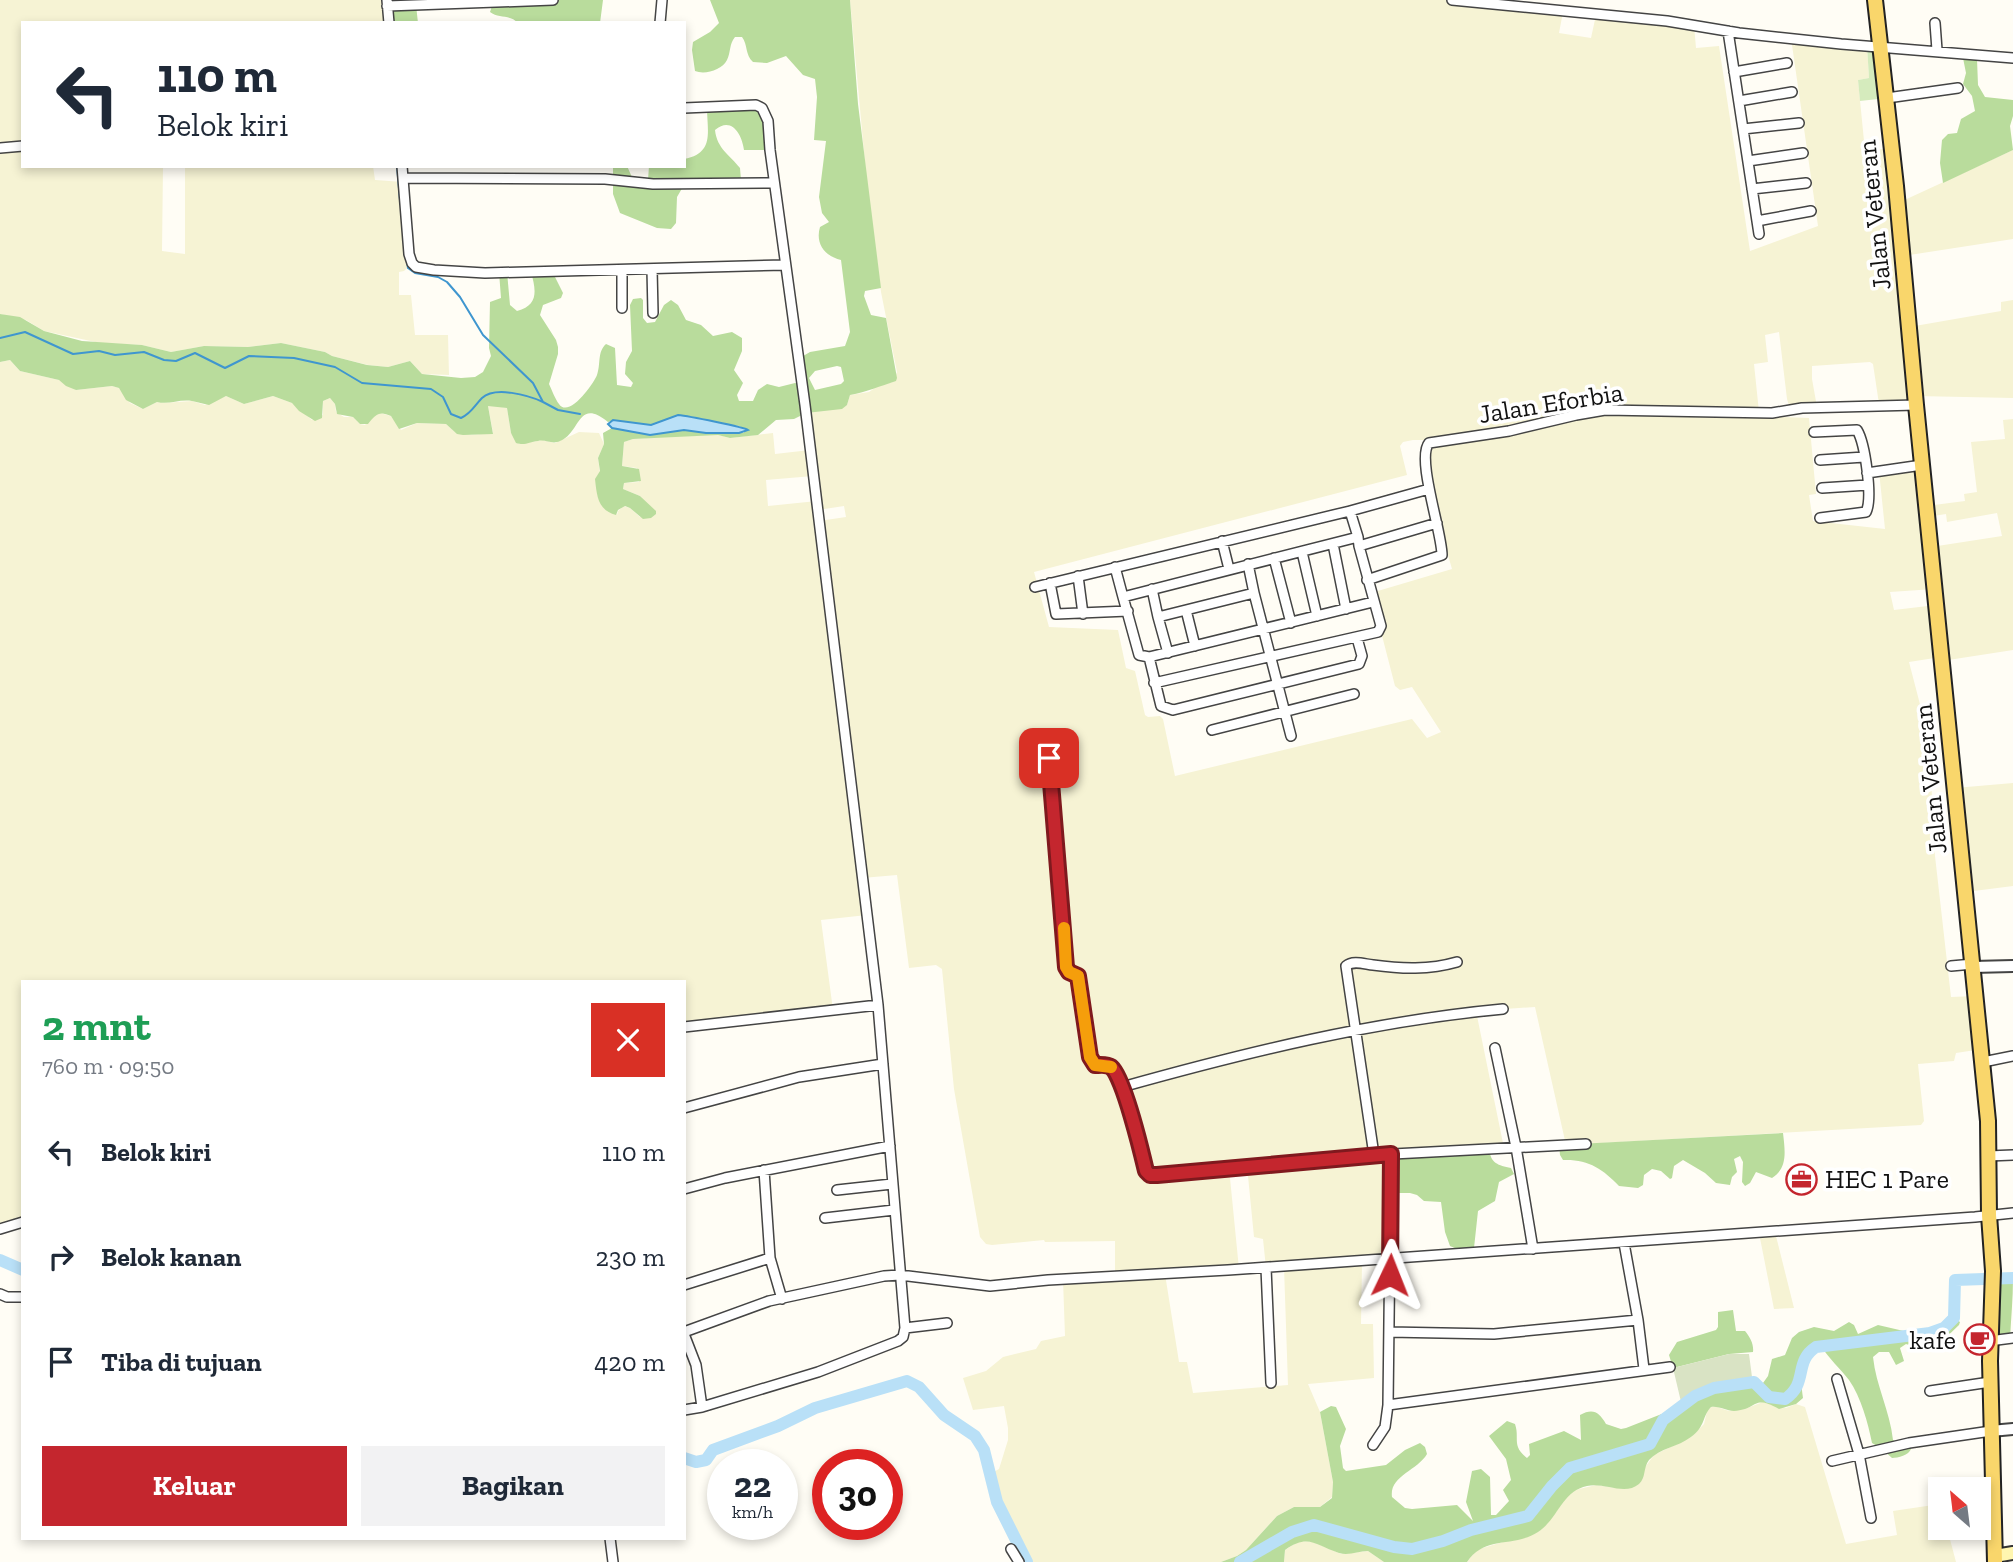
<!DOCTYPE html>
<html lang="id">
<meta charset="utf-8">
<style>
body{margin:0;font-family:"Zilla Slab",serif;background:#f2f2f3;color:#1f2937;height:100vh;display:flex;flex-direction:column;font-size:26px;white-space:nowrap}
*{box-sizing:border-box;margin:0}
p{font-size:23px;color:#747a83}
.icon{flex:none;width:38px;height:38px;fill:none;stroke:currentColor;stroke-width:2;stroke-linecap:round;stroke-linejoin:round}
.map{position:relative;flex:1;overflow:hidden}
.details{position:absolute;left:21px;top:980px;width:665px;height:560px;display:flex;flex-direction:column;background:#fff;border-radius:0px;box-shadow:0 4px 10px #0003}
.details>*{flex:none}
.banner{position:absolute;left:21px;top:21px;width:665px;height:147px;border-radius:0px;box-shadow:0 4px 10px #0003;background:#fff;color:#1f2937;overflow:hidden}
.needle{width:46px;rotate:332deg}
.buttons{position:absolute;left:1928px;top:1477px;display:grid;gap:14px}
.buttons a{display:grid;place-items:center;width:63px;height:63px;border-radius:0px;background:#fff;box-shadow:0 4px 10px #0003;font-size:35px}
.speed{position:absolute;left:707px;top:1449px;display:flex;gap:14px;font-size:35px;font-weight:700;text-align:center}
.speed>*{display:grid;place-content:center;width:91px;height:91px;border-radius:50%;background:#fff;box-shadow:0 4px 10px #0003;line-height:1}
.speed small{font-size:18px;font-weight:400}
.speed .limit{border:10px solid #d22;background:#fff;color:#111}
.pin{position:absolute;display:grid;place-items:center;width:60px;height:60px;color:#fff;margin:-30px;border-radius:14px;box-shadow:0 4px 10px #0006}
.me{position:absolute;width:77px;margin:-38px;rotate:2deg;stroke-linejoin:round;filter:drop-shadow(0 0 5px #0008)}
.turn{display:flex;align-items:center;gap:24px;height:147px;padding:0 21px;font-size:32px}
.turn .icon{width:91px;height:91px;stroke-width:2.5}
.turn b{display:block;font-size:49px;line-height:60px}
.round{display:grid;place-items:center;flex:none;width:74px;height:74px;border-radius:0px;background:#f2f2f3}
.summary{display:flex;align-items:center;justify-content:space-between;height:119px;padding:0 21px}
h1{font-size:42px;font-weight:700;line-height:52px;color:#1e9e55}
.primary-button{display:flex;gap:14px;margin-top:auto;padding:14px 21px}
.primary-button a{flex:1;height:80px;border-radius:0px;background:#c4262e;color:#fff;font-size:28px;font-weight:700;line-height:80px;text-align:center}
.primary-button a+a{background:#f2f2f3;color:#1f2937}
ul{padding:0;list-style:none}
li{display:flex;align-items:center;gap:21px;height:105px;padding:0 21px}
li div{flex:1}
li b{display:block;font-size:26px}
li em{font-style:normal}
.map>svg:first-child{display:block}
.farmland{fill:#f6f3d4;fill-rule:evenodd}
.green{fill:#d5ebbd}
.forest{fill:#b9dc9c;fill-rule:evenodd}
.cemetery{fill:#d9e3c4}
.water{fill:#b9e0f7;stroke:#3f96cf;stroke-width:2}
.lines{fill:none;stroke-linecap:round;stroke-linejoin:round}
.stream{stroke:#3f96cf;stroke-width:2}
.river{stroke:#b9e0f7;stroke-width:12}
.minor-casing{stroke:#444;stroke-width:12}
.tertiary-casing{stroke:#444;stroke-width:14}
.secondary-casing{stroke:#333;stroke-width:16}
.primary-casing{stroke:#222;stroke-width:18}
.minor{stroke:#fff;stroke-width:9}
.tertiary{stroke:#fff;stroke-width:10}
.secondary{stroke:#fff6b0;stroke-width:12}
.primary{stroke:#f9d66b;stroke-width:14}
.route-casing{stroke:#7f191e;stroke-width:18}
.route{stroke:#c4262e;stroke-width:12}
.slow{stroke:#f59e0b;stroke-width:12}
.labels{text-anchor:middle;stroke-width:7;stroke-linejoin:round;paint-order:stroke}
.street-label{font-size:26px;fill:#111;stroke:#fff}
.poi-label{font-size:26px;fill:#111;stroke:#fff;text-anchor:start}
</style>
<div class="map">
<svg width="2013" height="1562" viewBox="0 0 2013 1562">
<rect width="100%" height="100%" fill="#fffdf5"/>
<path class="farmland" d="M0 0H387L389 23H23V166H163L162 251 185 254V166H373L375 180 403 182 412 263 404 271 399 272V295H411L415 335H448L449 375 422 374 410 361 388 367 368 365 332 356 325 352 281 343 248 347 204 346 171 352 142 345 100 343 44 331 26 320 0 314Z
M850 0H1452L1563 12 1559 33 1591 38 1596 15 1694 25 1696 48 1719 46 1750 251 1818 226 1791 38 1867 46 1869 78 1858 80 1865 151 1892 148 1898 203 2013 150V239L1903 256 1909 327 2001 311V302L2013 300V398L1916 396V405L1879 404 1873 364 1870 362 1812 366V379L1817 407 1790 409 1787 399 1779 332 1765 335 1768 362 1754 364 1759 412H1781L1783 417 1809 418 1816 494 1809 495 1813 521 1885 529 1879 471 1922 465 1926 506 1965 501 1964 494 1977 492 1971 442 2005 439 2003 420 2013 419V650L1942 661 1941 657 1909 662 1929 739 1935 856 1951 997 1976 996 1982 1049 1956 1053 1954 1061 1918 1064 1924 1121 1921 1125 1566 1145 1535 1007 1476 1011 1504 1148 1391 1154V1259L1362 1263 1361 1324H1373L1374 1378 1308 1384 1320 1412 1333 1482 1332 1497 1320 1507H1294L1277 1516 1246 1550 1237 1556 1221 1562H1027L1018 1547 997 1502 990 1474 999 1469 1008 1440V1428L1004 1406 973 1410 963 1378 986 1371 1003 1357 1036 1349 1041 1341 1065 1336 1063 1280 1115 1277V1241L1045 1242 1044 1240 992 1245 986 1244 980 1237 954 1089 942 969 936 965 909 968 897 875 862 878 867 915 821 920 833 1010 684 1027V982H23V1222L0 1229V362L10 360 20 371 59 380 76 390 112 386 119 388 130 403 143 409 157 402 163 403 192 401 205 405 226 396 244 404 273 396 292 403 312 420 323 415V401L330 398 335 404 336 412 344 417H353L360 424 365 425 375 414 380 413 391 416 401 430 417 423 446 424 455 432 471 435 493 433 488 406H497L507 408 511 433 519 444 542 440 555 443 579 432 599 433 604 444 598 458 600 473 617 515 618 511 624 506 630 508 640 517 656 514 640 496 623 489 624 483 639 482 637 468 622 466 624 442 633 439 690 435H718L730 438 773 433 775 454 810 450 806 413 847 405 850 395 869 392 879 385 893 382 897 372 881 292 866 174ZM1413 440H1425L1428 443 1429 489 1452 569 1371 593 1395 686 1400 690 1412 687 1441 732 1427 738 1412 719 1175 776 1163 719 1160 716 1148 717 1145 715 1135 671 1126 668 1118 630 1049 627 1034 572 1407 475 1400 446 1403 442ZM813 476 817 501 768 506 766 480ZM844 506 846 517 819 521 818 510ZM1997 513 2002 536 1931 547 1927 517 1946 514 1947 522ZM1934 589 1936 605 1894 610 1890 592ZM1247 1166 1254 1237 1263 1239 1266 1268 1284 1267 1288 1385 1193 1393 1187 1362H1179L1165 1274 1239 1269 1229 1168Z
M2013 783V886L1966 892 1955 788Z
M1775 1232 1794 1308 1774 1309 1759 1233Z
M1763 1402 1786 1408 1796 1404 1805 1407 1846 1544 1897 1535 1893 1511 1940 1504 1941 1528H1947L1956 1562H1467L1476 1550 1539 1531 1547 1524 1568 1495 1575 1490 1596 1485 1616 1488 1643 1470 1654 1455 1691 1437 1704 1424 1707 1411 1711 1407H1717L1729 1411 1747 1408Z
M1299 1541 1314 1542 1341 1554 1368 1551 1384 1562H1284L1285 1550Z"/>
<path class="green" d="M1867 46H1874L1887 98 1860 101 1858 80 1869 78Z"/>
<path class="forest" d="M494 0H603L600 23H518C510 14 499 19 490 12Z
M710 0H850L858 104 881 288 865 291 864 296 871 315 886 318 897 378 896 381C880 386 867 392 850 395L847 405 842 409 806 413 794 419 776 420 758 435 730 438 718 435 633 439 624 442 622 466 639 469 641 481 624 483 623 489 640 496 656 511V514L651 518 643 519 630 508 625 506 618 510 616 515C598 510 597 497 595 479L600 471 598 458 604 444 603 433 612 428 650 435 684 430 706 433H744L740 426 728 425 678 415 651 425 614 420 608 422C577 397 581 433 560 441 552 445 546 439 538 441 529 442 525 446 516 443L511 433 507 408 488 406 493 434 463 435 457 434 446 424 417 423 399 429 391 416C379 410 375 415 368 424H360L353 417 337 414 335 404 330 398 323 401 322 418 315 421 299 411 292 403 273 396 244 404 226 396 209 405C203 404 198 402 192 401 179 399 169 405 157 402L143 409 126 400 119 388 112 386 76 390 66 386 59 380 20 371 10 360 0 362V314L20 317 44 331 82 341 142 345 171 352 204 346 248 347 281 343 325 352 332 356 367 365 388 367 410 361 422 374 461 378 475 377 483 372 491 356 489 348 490 302 501 298 499 272H507L510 305 517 311C539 305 536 290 531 272L552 271 563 293 561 298 543 305 540 315 556 340 558 347V354L549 384C552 390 555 399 559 404 569 419 594 383 597 375 601 364 597 352 606 344L615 348 617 385 631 387 633 383 625 374 626 362 632 351 630 305 633 299 641 298 643 300V318L647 323 655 322 664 305 671 300 678 305 686 320 701 325 713 336 732 332 742 338V351L734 370 743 383 737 395 739 401H753L758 390 767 384 779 387 795 383 801 384 798 359 810 352 845 346 850 332 841 260C825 256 815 244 820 227L829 222 822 213 819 197 826 141 814 140 817 97 815 79 803 75 786 56 767 63 753 62C745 55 748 45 742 37H735C729 44 731 52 727 60 722 70 705 75 695 71L692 50 693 42 710 32 719 23ZM837 366 841 367 844 381 841 384 815 390 809 378 815 371Z
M416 5 418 23H389L387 6Z
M1962 53 1977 59 1978 85 1985 97 2013 100V116L2010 126 2013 150 1943 183 1940 163 1942 140 1948 134 1957 133 1961 119 1975 111 1972 96 1963 84 1966 73Z
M707 107 762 108 770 150H744C742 135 732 116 715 130 717 149 730 155 740 168L741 180 684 185 677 197 676 223 671 229 657 228 620 213 613 194V166H627L635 184 648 180 649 166H684V159C715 153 707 132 707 107Z
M1783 1133C1785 1151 1788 1168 1772 1178L1756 1172 1750 1183 1745 1186 1742 1182 1743 1162 1740 1156 1734 1159 1737 1172 1732 1177 1730 1185 1716 1183 1705 1173 1683 1160 1674 1166 1672 1178 1670 1179 1661 1171 1652 1169 1644 1175 1643 1185 1638 1188 1619 1186C1603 1169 1588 1159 1563 1160L1560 1155 1559 1145Z
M1489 1149C1491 1164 1498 1165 1511 1168L1514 1174 1499 1182 1495 1201 1478 1211 1474 1248 1462 1251 1450 1246 1445 1232 1441 1202 1424 1201 1417 1195 1410 1193H1392L1391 1154Z
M1993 1277 2013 1278C2013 1299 2011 1318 2010 1339L1989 1341Z
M1733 1310 1736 1331H1745C1750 1337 1754 1344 1753 1352L1729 1354 1673 1368 1669 1355 1677 1342 1716 1330 1718 1327V1312Z
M1953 1317 1960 1322 1959 1325 1933 1350H1921L1906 1344 1900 1348 1904 1361 1896 1365 1889 1352H1879L1873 1357C1876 1386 1890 1411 1893 1440L1911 1449C1909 1455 1898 1458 1892 1458L1882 1449 1872 1443C1868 1423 1861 1397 1849 1380 1840 1368 1829 1359 1821 1346 1798 1353 1800 1378 1803 1398L1796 1404 1779 1409C1752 1394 1758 1410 1734 1411 1726 1411 1720 1406 1711 1407 1702 1416 1706 1426 1691 1437 1678 1447 1660 1448 1649 1460 1643 1468 1646 1478 1639 1484 1625 1496 1604 1482 1587 1486 1562 1491 1558 1519 1538 1532 1513 1548 1485 1535 1467 1562H1384L1368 1551C1358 1551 1349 1556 1339 1553 1316 1546 1309 1533 1285 1550L1284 1562H1221L1237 1556 1246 1550 1277 1516 1294 1507H1320L1332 1498 1333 1482 1320 1412 1331 1406 1336 1407 1346 1429 1340 1446 1343 1468 1346 1471 1386 1465 1405 1450 1420 1443 1425 1447 1427 1454C1417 1471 1389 1476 1392 1497L1405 1508 1412 1509 1457 1505 1473 1521 1466 1502 1472 1471 1481 1469 1490 1477 1491 1515H1496L1509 1501 1503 1490 1511 1480 1506 1459 1489 1436 1507 1421 1515 1424C1520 1438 1511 1446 1527 1458L1530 1455 1529 1444 1564 1431 1581 1440 1580 1415C1593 1408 1599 1412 1606 1424L1621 1429 1626 1428 1682 1406 1704 1392 1754 1382 1763 1383 1768 1376 1772 1359 1785 1355 1792 1338 1799 1332 1814 1327 1834 1331 1849 1322 1854 1325 1858 1334 1878 1325 1908 1332 1935 1329Z"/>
<path class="cemetery" d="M1729 1354H1749L1752 1377 1750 1383 1704 1392 1682 1406 1673 1368Z"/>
<path class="water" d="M678 415C688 416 744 427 748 430L739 433H706L684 430 650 435 612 428 608 424 613 420 651 425Z"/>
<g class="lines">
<path class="stream" d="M397 166 400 200
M407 261 408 268 415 273 438 277 447 282 460 297 483 335 533 383 543 402 558 410 580 414
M0 338 25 332 73 354 99 351 115 355 144 352 164 360 176 361 195 353 225 368 249 356 294 358 335 367 362 383 431 389 443 397 451 414 461 418C471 414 475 405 482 398 495 386 528 395 543 402"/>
<path class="river" d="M0 1260 23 1270
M684 1458 696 1462 706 1460 713 1450 778 1426 815 1408 907 1381 919 1387 944 1415 975 1436 984 1450 997 1502 1027 1562
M1240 1562 1292 1532 1314 1525 1394 1547 1412 1549 1443 1541 1471 1530 1528 1516 1552 1486 1570 1468 1650 1444 1663 1420 1695 1396 1714 1388 1754 1382 1769 1397 1785 1399C1809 1383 1793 1362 1816 1347L1930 1333 1944 1328 1954 1318 1955 1280 2013 1278"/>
<defs>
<path id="minor" d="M387 0 389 23
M1452 0 1667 21 1739 33 1841 44 2013 58
M387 6 553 0
M660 23 662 0
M1935 23 1937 50
M1728 31 1759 234
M1734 72 1787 63
M1887 98 1958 88
M1739 101 1792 92
M684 108 756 105 762 108 768 121 770 150 805 405 878 1005 905 1328 903 1337 898 1341 818 1372 702 1407 684 1410
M1743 129 1799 123
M0 148 23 146
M1748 161 1803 153
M402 166 409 254 412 263 416 267 434 270 485 273 785 265
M403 178 605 179 653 184 774 183
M1752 189 1806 183
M1757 221 1811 211
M652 269 653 313
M622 308V270
M1814 432 1857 430C1865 443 1873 498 1866 512L1820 518
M1820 460 1864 457
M1867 473 1922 465
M1822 488 1868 485
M1350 511 1358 537
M1222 541 1229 569
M1333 544 1346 609
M1302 552 1317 616
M1274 558 1291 623
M1115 567 1123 597
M1078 576 1083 614
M1367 580 1442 555C1442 532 1416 458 1429 443L1509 431 1576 415 1605 410 1772 413 1802 408 1916 405
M1050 583 1056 614 1128 611
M1035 587 1350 511 1429 489
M1152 589 1158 617 1186 610
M1254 593 1291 736
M1158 617 1168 653
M1357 638 1362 656 1359 664 1173 710 1161 706 1149 657 1373 602
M1195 646 1186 610 1254 593 1248 564
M1149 657 1139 655 1123 597 1358 537 1359 546 1437 523
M1154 683 1378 632 1381 626 1359 546
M1212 730 1354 694
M1049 758 1066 967 1069 972 1078 976 1090 1057 1095 1065H1108L1115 1071 1137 1136 1146 1171 1150 1175 1374 1155 1586 1144
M1951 966 1973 964
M684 1027 878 1005
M1495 1048 1516 1147 1533 1249
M1983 1062 2013 1056
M1122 1087C1247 1052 1374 1021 1503 1009
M684 1108 799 1077 883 1064
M1391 1154 1388 1405 1670 1367
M1374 1155 1346 966C1353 960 1364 964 1373 965 1402 969 1429 970 1457 962
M1988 1156 2013 1155
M764 1170 770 1258 782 1299
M684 1189 725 1178 890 1146
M837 1190 892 1184
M825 1218 894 1210
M0 1229 23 1222
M1624 1243 1638 1320 1644 1369
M1266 1268 1271 1383
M684 1285 770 1258
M0 1294 7 1297H23
M905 1328 947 1323
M684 1332 769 1301 884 1276 900 1275 990 1286 1048 1280 1228 1270 1975 1217 2013 1213
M1389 1332 1494 1334 1638 1320
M684 1334 696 1365 702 1407
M1989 1341 2013 1338
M1837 1379 1859 1454 1871 1518
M1930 1391 1990 1382
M1373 1445 1385 1427 1388 1405
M1832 1461 1909 1443 1991 1431
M610 1538 613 1562
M1011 1549 1019 1562"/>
<path id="tertiary" d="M1973 967 2013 966
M1991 1431 2013 1429"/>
<path id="secondary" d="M1995 1556 2013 1553"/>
<path id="primary" d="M1875 0 1896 186 1916 405 1988 1121 1989 1215 1993 1271 1990 1361 1995 1562"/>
</defs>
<use href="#minor" class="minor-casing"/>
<use href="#tertiary" class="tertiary-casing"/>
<use href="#secondary" class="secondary-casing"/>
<use href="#primary" class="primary-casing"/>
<use href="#minor" class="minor"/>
<use href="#tertiary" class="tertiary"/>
<use href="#secondary" class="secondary"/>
<use href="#primary" class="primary"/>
</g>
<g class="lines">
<defs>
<path id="route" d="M1049 758 1066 967 1069 972 1078 976 1090 1057 1095 1065C1100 1065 1107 1064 1111 1067 1123 1075 1142 1154 1146 1171L1150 1175H1157L1391 1154 1390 1275"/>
</defs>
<use href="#route" class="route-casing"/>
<use href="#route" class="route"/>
<path class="slow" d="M1064 928 1066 967 1069 972 1078 976 1090 1057 1095 1065 1111 1067"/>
</g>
<defs>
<symbol id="office-ring" viewBox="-11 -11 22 22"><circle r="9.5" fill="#fff" stroke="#c4262e" stroke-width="1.5"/><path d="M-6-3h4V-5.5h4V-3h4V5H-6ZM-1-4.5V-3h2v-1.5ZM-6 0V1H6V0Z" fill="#c4262e"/></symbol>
<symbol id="cafe-ring" viewBox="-11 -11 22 22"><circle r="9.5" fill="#fff" stroke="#c4262e" stroke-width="1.5"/><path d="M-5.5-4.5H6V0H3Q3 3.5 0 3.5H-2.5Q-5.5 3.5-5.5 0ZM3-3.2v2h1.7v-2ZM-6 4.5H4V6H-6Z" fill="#c4262e"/></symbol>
</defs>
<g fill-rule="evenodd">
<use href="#office-ring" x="1784" y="1162" width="35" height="35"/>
<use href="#cafe-ring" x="1962" y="1322" width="35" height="35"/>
</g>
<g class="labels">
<g class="street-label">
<text transform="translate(1874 215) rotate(-96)" y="9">Jalan Veteran</text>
<text transform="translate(1551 403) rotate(-9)" y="9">Jalan Eforbia</text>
<text transform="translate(1930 779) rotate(-96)" y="9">Jalan Veteran</text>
</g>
<g class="poi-label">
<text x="1825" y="1188">HEC 1 Pare</text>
<text x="1956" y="1349" text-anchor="end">kafe</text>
</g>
</g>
</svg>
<div class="buttons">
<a><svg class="needle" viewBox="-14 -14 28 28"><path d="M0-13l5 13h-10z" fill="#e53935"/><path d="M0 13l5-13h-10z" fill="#747a83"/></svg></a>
</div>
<div class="speed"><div>22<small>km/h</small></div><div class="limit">30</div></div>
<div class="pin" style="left:1049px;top:758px;background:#d93025"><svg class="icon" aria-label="arrive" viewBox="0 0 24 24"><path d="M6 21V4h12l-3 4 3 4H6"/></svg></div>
<svg class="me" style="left:1390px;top:1275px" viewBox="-20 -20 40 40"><path d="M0-17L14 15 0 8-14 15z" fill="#c4262e" stroke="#fff" stroke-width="4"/></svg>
<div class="banner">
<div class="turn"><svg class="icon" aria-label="left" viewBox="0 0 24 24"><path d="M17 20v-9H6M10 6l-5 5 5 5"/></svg><div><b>110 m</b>Belok kiri</div></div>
</div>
<section class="details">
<div class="summary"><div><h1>2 mnt</h1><p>760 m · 09:50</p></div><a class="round" style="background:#d93025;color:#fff"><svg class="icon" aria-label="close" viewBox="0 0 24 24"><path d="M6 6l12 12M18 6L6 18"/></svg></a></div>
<ul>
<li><svg class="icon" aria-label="left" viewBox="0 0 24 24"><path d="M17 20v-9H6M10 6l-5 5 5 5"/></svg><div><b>Belok kiri</b></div><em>110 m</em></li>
<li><svg class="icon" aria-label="right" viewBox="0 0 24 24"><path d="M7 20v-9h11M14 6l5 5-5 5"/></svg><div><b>Belok kanan</b></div><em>230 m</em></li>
<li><svg class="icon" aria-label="arrive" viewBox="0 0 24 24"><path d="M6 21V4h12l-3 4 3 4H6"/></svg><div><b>Tiba di tujuan</b></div><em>420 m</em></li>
</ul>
<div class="primary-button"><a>Keluar</a><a>Bagikan</a></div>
</section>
</div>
